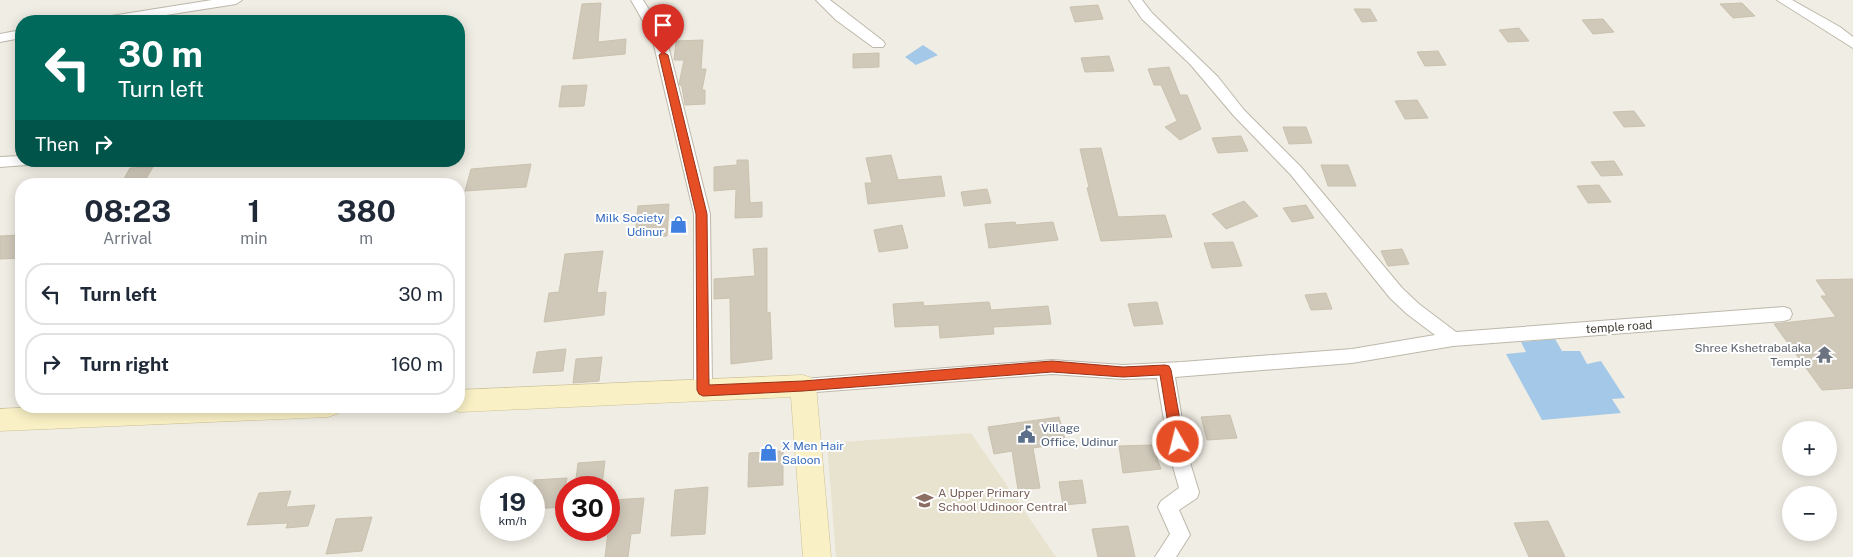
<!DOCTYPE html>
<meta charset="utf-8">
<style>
body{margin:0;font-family:"Public Sans",sans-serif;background:#f6f6f7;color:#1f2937;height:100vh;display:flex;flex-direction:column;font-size:19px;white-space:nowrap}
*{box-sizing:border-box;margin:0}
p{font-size:16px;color:#747a83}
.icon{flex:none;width:28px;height:28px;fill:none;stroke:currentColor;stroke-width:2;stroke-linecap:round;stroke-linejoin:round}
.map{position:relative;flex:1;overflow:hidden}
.drawer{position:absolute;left:15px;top:178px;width:450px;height:235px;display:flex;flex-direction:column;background:#fff;border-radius:20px;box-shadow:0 2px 12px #0003}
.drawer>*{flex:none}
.banner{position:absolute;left:15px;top:15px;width:450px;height:152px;border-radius:20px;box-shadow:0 2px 12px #0003;background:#00695c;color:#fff;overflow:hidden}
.fabs{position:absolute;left:1782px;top:421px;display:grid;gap:10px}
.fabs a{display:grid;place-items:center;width:55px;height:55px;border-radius:50%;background:#fff;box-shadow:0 2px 12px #0003;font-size:25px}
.speed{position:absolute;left:480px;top:476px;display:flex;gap:10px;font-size:25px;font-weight:700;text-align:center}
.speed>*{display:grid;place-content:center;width:65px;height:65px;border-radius:50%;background:#fff;box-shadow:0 2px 12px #0003;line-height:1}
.speed small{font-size:12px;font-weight:400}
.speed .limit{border:8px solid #d22;background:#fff;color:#111}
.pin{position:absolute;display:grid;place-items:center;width:42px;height:42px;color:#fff;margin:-51px -21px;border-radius:50% 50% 50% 0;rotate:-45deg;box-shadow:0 0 5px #0007}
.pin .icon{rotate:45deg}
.me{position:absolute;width:55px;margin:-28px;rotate:352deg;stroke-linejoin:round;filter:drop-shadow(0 0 4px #0008)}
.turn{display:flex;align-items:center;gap:18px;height:105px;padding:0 20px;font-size:22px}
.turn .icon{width:65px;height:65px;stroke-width:2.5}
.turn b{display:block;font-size:35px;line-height:42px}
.then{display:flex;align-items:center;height:48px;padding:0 20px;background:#0003;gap:10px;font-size:19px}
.eta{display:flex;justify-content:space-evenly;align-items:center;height:85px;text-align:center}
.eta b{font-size:30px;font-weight:700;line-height:35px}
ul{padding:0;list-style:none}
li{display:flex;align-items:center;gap:15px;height:62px;margin:0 10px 8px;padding:0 10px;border:2px solid #e0e1e3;border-radius:20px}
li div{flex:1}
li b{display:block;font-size:19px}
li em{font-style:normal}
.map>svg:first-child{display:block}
.education{fill:#e8e3cf}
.water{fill:#a4c8e8}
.building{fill:#d0c9ba;stroke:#cac1ae}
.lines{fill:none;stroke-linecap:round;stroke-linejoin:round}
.minor-casing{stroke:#bdb8aa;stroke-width:2}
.secondary-casing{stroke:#ccc197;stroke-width:1}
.minor{fill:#fff;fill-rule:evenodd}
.secondary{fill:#f9f0c5;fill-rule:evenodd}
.route{fill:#e64e25;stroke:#963318}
.labels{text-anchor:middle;stroke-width:4;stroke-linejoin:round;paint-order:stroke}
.shop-label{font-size:12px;fill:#366cbe;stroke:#fff;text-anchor:end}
.street-label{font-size:12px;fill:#413d34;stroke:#fff}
.worship-label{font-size:12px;fill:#5b616d;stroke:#fff;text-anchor:end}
.service-label{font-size:12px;fill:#4e5e75;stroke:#fff;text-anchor:start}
.education-label{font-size:12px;fill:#785e54;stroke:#fff;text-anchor:start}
</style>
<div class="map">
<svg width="1853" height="557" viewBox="0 0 1853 557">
<rect width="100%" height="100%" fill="#f0ede4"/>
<path class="education" d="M971 433 1056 557H836L827 443Z"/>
<path class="water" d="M923 45 938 55 916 65 905 57Z
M1555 339 1562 351H1580L1587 364 1601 361 1625 398 1612 399 1621 413 1542 420 1506 354 1526 352 1521 342Z"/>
<path class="building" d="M601 3 598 42 626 39 625 54 573 59 582 4Z
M1742 3 1755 16 1733 18 1720 4Z
M1098 5 1103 19 1075 22 1070 7Z
M1354 9H1370L1377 21 1362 22Z
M1603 19 1614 32 1593 34 1582 20Z
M1519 28 1529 41 1508 42 1499 30Z
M703 40 701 69H706L702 90H705V104L685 105 682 87 679 84 684 60H674L676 41Z
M1438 51 1446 65 1425 66 1417 52Z
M879 53V67L853 68V54Z
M1109 56 1114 71 1085 72 1081 58Z
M1169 67 1180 95H1187L1201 129 1180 140 1165 127 1177 121 1161 85H1154L1148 69Z
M587 85 584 106 559 107 562 86Z
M1417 100 1428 118 1405 119 1395 101Z
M1634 111 1645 126 1624 127 1613 112Z
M1283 127H1306L1312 143 1289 144Z
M1241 136 1248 151 1218 153 1212 138Z
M1101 148 1118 217 1165 215 1172 237 1101 241 1087 188 1089 187 1080 149Z
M891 155 898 180 941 176 945 196 868 204 865 183H872L866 158Z
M737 160H748L750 203 762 202V217L735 218 736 189 714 191V167L737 165Z
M1614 161 1623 175 1601 176 1591 162Z
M531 164 526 187 465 191 471 169Z
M1321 165H1348L1356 186H1328Z
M153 167 143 184H121L130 168Z
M1599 185 1611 202 1588 203 1577 186Z
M987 189 991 203 964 206 961 192Z
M1244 201 1258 216 1226 229 1212 214Z
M669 204 667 236 635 237 638 206Z
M1306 205 1314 218 1292 222 1283 208Z
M1015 222 1016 225 1053 222 1058 240 989 248 985 224Z
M902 225 908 248 879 252 874 230Z
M21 235V258L0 259V236Z
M1233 242 1242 266 1212 268 1204 243Z
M767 248V313L770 312 772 359 731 364 730 298 714 299V279L755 276 753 249Z
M1402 249 1409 264 1388 266 1381 251Z
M603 251 597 293 606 292 604 315 544 322 549 293 559 292 565 254Z
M1853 279V388L1822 390 1774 324 1836 317 1821 296H1827L1816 280Z
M1326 293 1332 309 1311 310 1305 295Z
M923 302 924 306 989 302 991 310 1048 306 1051 324 993 327 994 334 940 338 939 325 895 327 893 304Z
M1157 302 1163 324 1134 326 1128 304Z
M566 349 563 371 533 373 537 352Z
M602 357 599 381 573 383 576 359Z
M1230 415 1237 438 1207 440 1201 417Z
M1059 417 1066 443 1033 448 1040 488 1018 490 1012 451 994 454 988 427Z
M1152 445 1161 469 1123 473 1119 446Z
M783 451V485L748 487 749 453Z
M605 461 602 485 575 487 578 463Z
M567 478 562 507 534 509V480Z
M1082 480 1086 503 1063 505 1059 482Z
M708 487 705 534 671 536 675 490Z
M291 491 286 507 315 505 308 526 286 528 288 523 247 525 259 493Z
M644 498 640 533 631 534 628 557H605L612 500Z
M372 517 362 551 326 554 336 519Z
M1548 521 1565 557H1529L1514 523Z
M1128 526 1135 557H1098L1092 529Z"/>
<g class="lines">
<defs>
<path id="minor" d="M212 0H242L236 4 128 21H99L105 17Z
M631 0H643L666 37 710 214 712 390 709 395 703 397 697 395 694 390V214L652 37Z
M816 0H830L883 41 885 44 883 47H873L836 20Z
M1129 0H1142L1152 13 1218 77 1244 110 1301 167 1402 288 1419 304 1456 332 1784 307 1790 309 1792 314 1790 319 1784 321 1453 346 1352 363 1175 377 1188 456 1199 492 1197 498 1179 510 1190 535 1176 557H1155L1170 534 1158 507 1161 501 1179 488 1170 456 1157 378 1123 379 1052 374 803 393 797 391 794 386 797 381 803 379 1052 360 1123 365 1182 362 1352 349 1435 335 1407 314 1390 298 1291 175 1234 116 1190 64 1142 19Z
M1777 0H1792L1840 27 1853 37V48Z
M21 30V38L0 42V34Z
M21 156V161H28L26 165 0 167V157Z"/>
<path id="secondary" d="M803 375 812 378 816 386 831 557H803L791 397 459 412 450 409 449 406H459V390Z
M56 406H341L337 414 328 417 0 431V409Z"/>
</defs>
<use href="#minor" class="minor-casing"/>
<use href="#secondary" class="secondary-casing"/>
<use href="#minor" class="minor"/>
<use href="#secondary" class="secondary"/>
</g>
<path class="route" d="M663 52 668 55 707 214 709 385 803 381 1052 361 1123 367 1165 365 1169 366 1171 370 1184 442 1182 446 1178 448 1173 446 1171 442 1160 375 1123 377 1052 372 803 391 703 396 699 394 697 390 696 214 659 55Z"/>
<defs>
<symbol id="shop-bare" viewBox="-9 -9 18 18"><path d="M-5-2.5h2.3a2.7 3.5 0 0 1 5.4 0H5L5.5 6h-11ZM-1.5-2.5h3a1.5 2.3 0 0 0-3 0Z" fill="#3f7fe0" stroke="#fff" stroke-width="2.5" paint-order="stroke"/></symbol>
<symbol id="temple-bare" viewBox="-9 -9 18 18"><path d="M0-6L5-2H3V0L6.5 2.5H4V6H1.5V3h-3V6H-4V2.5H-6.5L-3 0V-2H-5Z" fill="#6b7280" stroke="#fff" stroke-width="2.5" paint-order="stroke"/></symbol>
<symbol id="civic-bare" viewBox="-9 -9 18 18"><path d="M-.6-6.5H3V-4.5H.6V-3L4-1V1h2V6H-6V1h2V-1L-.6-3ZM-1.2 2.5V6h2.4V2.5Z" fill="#5c6f8a" stroke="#fff" stroke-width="2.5" paint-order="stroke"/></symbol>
<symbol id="school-bare" viewBox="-9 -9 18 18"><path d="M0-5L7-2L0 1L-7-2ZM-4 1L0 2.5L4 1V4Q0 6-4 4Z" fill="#8d6e63" stroke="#fff" stroke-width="2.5" paint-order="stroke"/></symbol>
</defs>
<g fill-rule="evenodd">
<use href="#shop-bare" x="666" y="212" width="25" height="25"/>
<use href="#temple-bare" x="1812" y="342" width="25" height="25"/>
<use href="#civic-bare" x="1014" y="422" width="25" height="25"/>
<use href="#shop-bare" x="756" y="440" width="25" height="25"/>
<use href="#school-bare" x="912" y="488" width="25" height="25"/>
</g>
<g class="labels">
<g class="shop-label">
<text x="664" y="222">Milk Society<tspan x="664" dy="14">Udinur</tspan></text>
<text x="782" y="450" text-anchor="start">X Men Hair<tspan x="782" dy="14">Saloon</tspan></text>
</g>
<g class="street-label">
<text transform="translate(1619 327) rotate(-4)" y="4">temple road</text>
</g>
<g class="worship-label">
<text x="1811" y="352">Shree Kshetrabalaka<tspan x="1811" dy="14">Temple</tspan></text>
</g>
<g class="service-label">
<text x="1041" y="432">Village<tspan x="1041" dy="14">Office, Udinur</tspan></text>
</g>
<g class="education-label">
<text x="938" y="497">A Upper Primary<tspan x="938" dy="14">School Udinoor Central</tspan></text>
</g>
</g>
</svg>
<div class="fabs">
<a>+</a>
<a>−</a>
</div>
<div class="speed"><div>19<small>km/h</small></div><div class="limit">30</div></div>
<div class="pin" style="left:663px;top:55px;background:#d93025"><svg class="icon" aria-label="arrive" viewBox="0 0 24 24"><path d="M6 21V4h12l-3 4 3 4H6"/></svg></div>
<svg class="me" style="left:1178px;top:442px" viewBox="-20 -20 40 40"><circle r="17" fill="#e64e25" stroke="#fff" stroke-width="3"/><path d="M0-11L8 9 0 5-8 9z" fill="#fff"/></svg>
<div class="banner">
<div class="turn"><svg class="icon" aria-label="left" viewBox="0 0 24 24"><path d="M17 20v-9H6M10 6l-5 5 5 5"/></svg><div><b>30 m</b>Turn left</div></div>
<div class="then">Then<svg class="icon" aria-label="right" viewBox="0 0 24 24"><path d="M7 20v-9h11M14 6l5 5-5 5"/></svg></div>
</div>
<section class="drawer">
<div class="eta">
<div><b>08:23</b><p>Arrival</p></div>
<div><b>1</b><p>min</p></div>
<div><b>380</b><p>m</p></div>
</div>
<ul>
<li><svg class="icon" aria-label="left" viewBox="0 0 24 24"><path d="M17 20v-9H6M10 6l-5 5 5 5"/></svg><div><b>Turn left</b></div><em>30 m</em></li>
<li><svg class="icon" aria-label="right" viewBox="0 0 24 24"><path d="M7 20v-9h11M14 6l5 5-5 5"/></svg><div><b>Turn right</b></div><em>160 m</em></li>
</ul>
</section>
</div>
